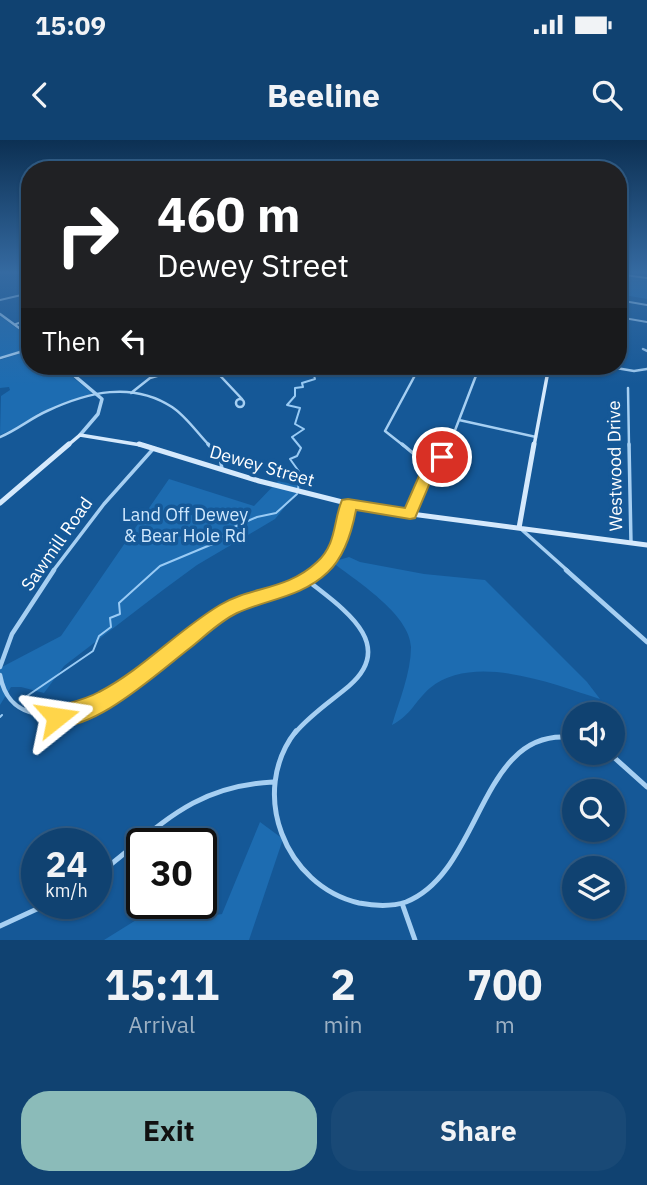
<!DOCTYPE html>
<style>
body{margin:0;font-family:"IBM Plex Sans",sans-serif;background:#194976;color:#f1f3f6;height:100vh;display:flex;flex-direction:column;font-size:26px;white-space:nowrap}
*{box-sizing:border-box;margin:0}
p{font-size:23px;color:#9cb0c3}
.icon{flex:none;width:38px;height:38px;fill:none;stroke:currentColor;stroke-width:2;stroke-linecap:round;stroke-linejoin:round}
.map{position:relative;height:800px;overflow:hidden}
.sheet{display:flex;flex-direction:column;background:#104271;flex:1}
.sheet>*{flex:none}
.hud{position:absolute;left:21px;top:21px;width:606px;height:214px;border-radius:28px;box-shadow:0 2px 5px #0004,0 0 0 2px #305b84;background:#202124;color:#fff;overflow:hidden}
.controls{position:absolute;left:562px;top:562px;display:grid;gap:14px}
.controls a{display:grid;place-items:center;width:63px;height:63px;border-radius:50%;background:#104271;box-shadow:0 2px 5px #0004,0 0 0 2px #305b84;font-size:35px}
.speed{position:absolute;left:21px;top:688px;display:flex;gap:14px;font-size:35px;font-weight:700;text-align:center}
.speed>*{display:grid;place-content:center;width:91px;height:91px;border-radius:50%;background:#104271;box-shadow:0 2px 5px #0004,0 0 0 2px #305b84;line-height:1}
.speed small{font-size:18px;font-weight:400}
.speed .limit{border:4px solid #111;border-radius:10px;background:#fff;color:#111}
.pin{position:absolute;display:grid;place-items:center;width:60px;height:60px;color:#fff;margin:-30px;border:4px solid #fff;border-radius:50%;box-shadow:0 2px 7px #0007}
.me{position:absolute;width:77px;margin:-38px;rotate:75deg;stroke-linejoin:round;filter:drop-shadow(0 0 5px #0008)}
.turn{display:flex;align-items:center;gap:24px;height:147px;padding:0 21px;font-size:32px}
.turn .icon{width:91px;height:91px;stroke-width:2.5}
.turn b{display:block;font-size:49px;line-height:60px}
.then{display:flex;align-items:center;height:66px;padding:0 21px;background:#0003;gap:14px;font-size:26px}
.eta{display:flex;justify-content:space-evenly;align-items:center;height:119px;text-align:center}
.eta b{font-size:42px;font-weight:800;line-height:49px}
.action{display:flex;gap:14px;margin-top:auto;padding:14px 21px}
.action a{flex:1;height:80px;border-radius:28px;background:#8bbbb9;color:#111;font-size:28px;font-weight:800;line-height:80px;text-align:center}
.action a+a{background:#194976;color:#f1f3f6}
.status{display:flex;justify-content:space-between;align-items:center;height:49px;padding:0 35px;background:#104271;direction:ltr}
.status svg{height:19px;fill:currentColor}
header{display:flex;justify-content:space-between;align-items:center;height:91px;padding:0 21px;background:#104271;font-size:32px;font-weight:800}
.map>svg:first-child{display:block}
.green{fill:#1d6cb1}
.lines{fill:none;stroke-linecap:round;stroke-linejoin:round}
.stream{stroke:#99cbf5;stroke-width:2}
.minor-far4{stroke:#a6cff2;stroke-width:2}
.minor-far3{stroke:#a6cff2;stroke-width:2.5}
.minor-far2{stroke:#a6cff2;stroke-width:3.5}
.minor-far1{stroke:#a6cff2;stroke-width:4.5}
.minor{stroke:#a6cff2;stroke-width:5}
.tertiary-far1{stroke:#a6cff2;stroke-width:2.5}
.tertiary{stroke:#a6cff2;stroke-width:3.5}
.secondary-far1{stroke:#d5e9fc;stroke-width:3.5}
.secondary{stroke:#d5e9fc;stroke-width:5}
.route{fill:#ffd54a;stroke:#a68a30;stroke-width:2}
.labels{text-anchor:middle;stroke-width:7;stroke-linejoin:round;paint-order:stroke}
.street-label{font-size:18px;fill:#fff;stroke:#155897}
.park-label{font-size:18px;fill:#cee7fd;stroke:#155897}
</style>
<div class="status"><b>15:09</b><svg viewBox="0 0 49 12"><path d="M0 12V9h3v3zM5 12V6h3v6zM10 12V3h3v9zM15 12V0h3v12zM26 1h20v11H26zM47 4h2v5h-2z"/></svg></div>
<header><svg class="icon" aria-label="back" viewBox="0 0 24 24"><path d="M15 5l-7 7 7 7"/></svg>Beeline<svg class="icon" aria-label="search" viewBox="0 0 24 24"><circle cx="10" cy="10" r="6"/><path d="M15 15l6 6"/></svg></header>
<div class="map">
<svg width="647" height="800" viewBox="0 0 647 800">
<rect width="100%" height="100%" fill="#155897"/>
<path class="green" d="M618 135 647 139V159L618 154Z
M0 176 30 198V208L0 217Z
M30 210V226H59L92 253 39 273 18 287 0 295 1 256 10 250 9 247 0 248V220Z
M169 339 254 366 278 341 302 346 275 379 197 425 163 450 64 526 44 553 21 547H11L0 565V528L61 496Z
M349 417 360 422 424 434 485 440 587 542 600 559C553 544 474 512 430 548 414 562 412 574 392 585 399 561 411 533 411 507 410 474 355 440 332 422Z
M260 682 283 699 249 800H104L141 777 184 763H190L209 776 222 774Z"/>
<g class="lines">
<path class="stream" d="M298 349 300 333 290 319 297 316 301 308 292 297 304 289 295 284 300 268 287 265 295 256V248L303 247 302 243 315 239 311 226
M27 556 93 511 99 496 111 487 110 478 120 474 119 463 160 426 215 403 234 387 257 377 276 373 297 354
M0 577 2 575"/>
<path class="minor-far4" d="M618 134 647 138
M0 160 30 153
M618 160 647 165
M618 177 647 182
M16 184 30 179"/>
<path class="minor-far3" d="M643 209 647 211
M0 218 30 209
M211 226 242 259
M448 226 477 233 449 306
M604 226 634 231 647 229
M73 235 98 226
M628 248 629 306
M131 253 150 238 191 226
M236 263a4 4 0 1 1 8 0a4 4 0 1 1-8 0Z
M459 280 536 297
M0 297C17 290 31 278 47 271 88 252 132 241 172 267 186 276 198 294 210 306
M404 306 385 291 420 226"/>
<path class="minor-far2" d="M208 304 220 317 222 329
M402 304 420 319 428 331
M629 304 631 403
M410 374 428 331 447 312 450 304
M521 389 568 431
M53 431 104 364 154 308
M318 431C337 415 349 389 348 364"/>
<path class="minor-far1" d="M566 430 647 502
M0 527 12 494 54 430
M0 535C4 557 15 570 37 574 114 587 167 502 227 469 257 452 293 452 320 430
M295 593C311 574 330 562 349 546 399 503 339 466 307 440"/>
<path class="minor" d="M296 591C248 652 285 746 359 763 375 766 391 767 406 762 483 732 479 584 574 598
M608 612 647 647
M96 736C158 689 190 646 273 642
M403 766 415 800
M0 786 50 763"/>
<path class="tertiary-far1" d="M0 174 30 196"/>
<path class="tertiary" d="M63 226 102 259 98 274 80 295"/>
<path class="secondary-far1" d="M67 306 80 295 147 306
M534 306 549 226"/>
<path class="secondary" d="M139 304 259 341 366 368 647 405
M0 363 69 304
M519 388 534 304"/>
</g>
<linearGradient id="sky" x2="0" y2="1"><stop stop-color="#0c3053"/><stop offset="0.54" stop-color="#356aa1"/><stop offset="1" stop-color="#356aa1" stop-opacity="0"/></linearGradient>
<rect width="647" height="245" fill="url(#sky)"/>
<path class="route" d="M442 313 449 317 434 333 415 378 410 379 356 370C352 391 344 417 328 432 302 457 268 459 237 473 220 481 204 497 190 508 161 530 87 599 49 584L46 577 49 569C66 563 83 561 99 552 143 529 178 490 220 465 251 446 286 451 317 422 337 404 333 381 342 360L348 359 405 368 423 327Z"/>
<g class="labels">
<g class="street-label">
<text transform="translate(262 326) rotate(16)" y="6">Dewey Street</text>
<text transform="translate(615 326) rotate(-91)" y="6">Westwood Drive</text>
<text transform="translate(57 404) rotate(-55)" y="6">Sawmill Road</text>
</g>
<g class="park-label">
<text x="185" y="381">Land Off Dewey<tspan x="185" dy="21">&amp; Bear Hole Rd</tspan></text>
</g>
</g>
</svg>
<div class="controls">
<a><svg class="icon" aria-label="sound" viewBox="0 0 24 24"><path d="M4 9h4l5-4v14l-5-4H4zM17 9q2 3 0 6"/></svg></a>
<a><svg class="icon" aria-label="search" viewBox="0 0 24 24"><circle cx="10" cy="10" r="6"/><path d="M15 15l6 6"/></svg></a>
<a><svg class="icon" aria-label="layers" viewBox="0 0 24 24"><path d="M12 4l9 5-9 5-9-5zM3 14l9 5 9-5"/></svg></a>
</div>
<div class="speed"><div>24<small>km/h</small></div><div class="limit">30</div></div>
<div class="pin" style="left:442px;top:317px;background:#d93025"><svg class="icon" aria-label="arrive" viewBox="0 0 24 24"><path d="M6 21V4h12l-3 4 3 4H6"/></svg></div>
<svg class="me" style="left:57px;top:577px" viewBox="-20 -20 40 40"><path d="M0-17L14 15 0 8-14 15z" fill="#ffd54a" stroke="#fff" stroke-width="4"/></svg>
<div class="hud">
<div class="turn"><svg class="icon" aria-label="right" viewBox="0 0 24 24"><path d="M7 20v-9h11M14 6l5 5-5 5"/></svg><div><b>460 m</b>Dewey Street</div></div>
<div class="then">Then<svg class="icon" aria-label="left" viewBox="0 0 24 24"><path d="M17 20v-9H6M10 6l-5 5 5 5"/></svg></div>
</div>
</div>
<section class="sheet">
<div class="eta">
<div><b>15:11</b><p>Arrival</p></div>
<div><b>2</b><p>min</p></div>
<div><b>700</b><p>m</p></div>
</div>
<div class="action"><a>Exit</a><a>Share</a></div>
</section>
